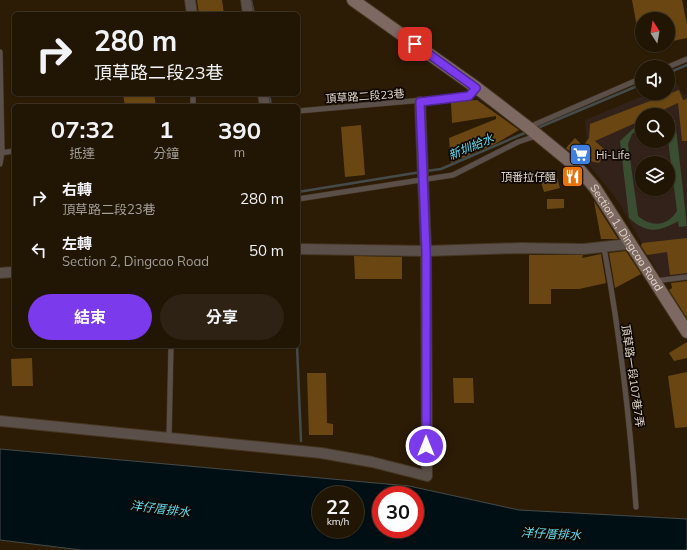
<!DOCTYPE html>
<html lang="zh-TW">
<meta charset="utf-8">
<style>
body{margin:0;font-family:Mulish,"Noto Sans TC",sans-serif;background:#2d2213;color:#f1f3f6;height:100vh;display:flex;flex-direction:column;font-size:15px;white-space:nowrap}
*{box-sizing:border-box;margin:0}
p{font-size:13px;color:#a29f9a}
.icon{flex:none;width:22px;height:22px;fill:none;stroke:currentColor;stroke-width:2;stroke-linecap:round;stroke-linejoin:round}
.map{position:relative;flex:1;overflow:hidden}
.panel{position:absolute;left:12px;top:104px;width:288px;height:244px;display:flex;flex-direction:column;background:#211504;border-radius:6px;box-shadow:0 1px 3px #0004,0 0 0 1px #3e3426}
.panel>*{flex:none}
.hud{position:absolute;left:12px;top:12px;width:288px;height:84px;border-radius:6px;box-shadow:0 1px 3px #0004,0 0 0 1px #3e3426;background:#211504;color:#f1f3f6;overflow:hidden}
.needle{width:26px;rotate:349deg}
.fabs{position:absolute;left:635px;top:12px;display:grid;gap:8px}
.fabs a{display:grid;place-items:center;width:40px;height:40px;border-radius:50%;background:#211504;box-shadow:0 1px 3px #0004,0 0 0 1px #3e3426;font-size:20px}
.speed{position:absolute;left:312px;top:486px;display:flex;gap:8px;font-size:20px;font-weight:700;text-align:center}
.speed>*{display:grid;place-content:center;width:52px;height:52px;border-radius:50%;background:#211504;box-shadow:0 1px 3px #0004,0 0 0 1px #3e3426;line-height:1}
.speed small{font-size:10px;font-weight:400}
.speed .limit{border:6px solid #d22;background:#fff;color:#111}
.pin{position:absolute;display:grid;place-items:center;width:34px;height:34px;color:#fff;margin:-17px;border-radius:8px;box-shadow:0 2px 6px #0006}
.me{position:absolute;width:44px;margin:-22px;rotate:0deg;stroke-linejoin:round;filter:drop-shadow(0 0 3px #0008)}
.turn{display:flex;align-items:center;gap:14px;height:84px;padding:0 16px;font-size:18px}
.turn .icon{width:52px;height:52px;stroke-width:2.5}
.turn b{display:block;font-size:28px;line-height:34px}
.eta{display:flex;justify-content:space-evenly;align-items:center;height:68px;text-align:center}
.eta b{font-size:24px;font-weight:700;line-height:28px}
.button{display:flex;gap:8px;margin-top:auto;padding:8px 16px}
.button a{flex:1;height:46px;border-radius:24px;background:#7c3aed;color:#fff;font-size:16px;font-weight:700;line-height:46px;text-align:center}
.button a+a{background:#2d2213;color:#f1f3f6}
ul{padding:0;list-style:none}
li{display:flex;align-items:center;gap:12px;height:52px;padding:0 16px}
li div{flex:1}
li b{display:block;font-size:15px}
li em{font-style:normal}
.map>svg:first-child{display:block}
.education{fill:#33221a;fill-rule:evenodd}
.green{fill:#3a4e32}
.water{fill:#000f14;stroke:#444b4b;fill-rule:evenodd}
.lines{fill:none;stroke-linecap:round;stroke-linejoin:round}
.stream{stroke:#444b4b;stroke-width:2.5}
.building{fill:#6a4712}
.lane-casing{stroke:#453622;stroke-width:6}
.street-casing{stroke:#453622;stroke-width:12}
.secondary-casing{stroke:#453622;stroke-width:14}
.lane{stroke:#5b4f4a;stroke-width:5}
.street{stroke:#5b4f4a;stroke-width:10}
.secondary{stroke:#7d6961;stroke-width:12}
.route-casing{stroke:#51269a;stroke-width:10}
.route{stroke:#7c3aed;stroke-width:7}
.labels{text-anchor:middle;stroke-width:3.5;stroke-linejoin:round;paint-order:stroke}
.street-label{font-size:11px;fill:#e2d8cb;stroke:#0f0802}
.poi-label{font-size:11px;fill:#e2d8cb;stroke:#0f0802;text-anchor:start}
.water-label{font-size:12px;font-style:italic;fill:#62dbf0;stroke:#0f0802}
</style>
<div class="map">
<svg width="687" height="550" viewBox="0 0 687 550">
<rect width="100%" height="100%" fill="#2c1c06"/>
<path class="education" d="M676 82 683 95 687 94V277L663 281 618 201 589 165 585 120 650 93H668V86ZM642 115H668V141H642ZM642 163H668V189H642Z"/>
<path class="green" d="M668 120H675L687 226 679 227 678 221C660 232 646 234 629 218L620 141 636 126 642 124V128L632 134 628 144 638 216C651 227 667 227 677 211L668 140Z"/>
<path class="water" d="M0 449 409 486 519 510 687 519V550H81L0 540ZM321 495H355V529H321ZM381 495H415V529H381Z"/>
<g class="lines">
<path class="stream" d="M251 0 254 14
M668 73 687 65
M269 94 271 106
M535 129 642 84
M426 171 441 169 527 132
M298 192 421 172
M297 346 301 441"/>
</g>
<path class="building" d="M197 0H222L224 14H199Z
M632 0H682L687 24V38L668 42V19H642V37L639 38Z
M679 90 683 100 687 99V141H682L678 103 652 115H642V120L595 141 606 151 599 163 584 160 582 162 566 148 575 138 583 146 589 138 590 124Z
M123 94H154L156 106H125Z
M477 100 519 130 495 144 451 163 449 138 496 119V116L452 123 451 102Z
M361 125 365 175 345 177 341 127Z
M556 174 560 188 544 192 540 179Z
M547 199H564V208L547 209Z
M594 201 618 239H601Z
M687 238V273L670 275 667 252 647 255 641 246 642 243Z
M626 251 641 274 615 288 609 253Z
M601 254 606 283 579 289H551V304H529V255H583L582 258Z
M354 256 402 257V279H355Z
M687 281V318L669 290 672 288 671 283Z
M687 342V358L674 361 669 353Z
M32 358 33 386H12L11 359Z
M687 372V427L675 428 668 376Z
M307 373H326L327 423 333 424V435H309Z
M453 378H473L474 403H454Z"/>
<g class="lines">
<defs>
<path id="lane" d="M0 52 2 152 0 164
M668 67 687 59
M193 106V94
M298 111 469 96 477 88
M529 127 642 78
M0 153 14 151
M298 199 453 175 518 142 536 136
M604 248C620 334 630 421 636 507
M655 281 687 277
M169 438 171 346"/>
<path id="street" d="M190 0 192 14
M246 0 248 14
M263 94 265 106
M298 249 426 251 520 248 584 249 629 244
M0 273 14 272
M0 421 321 453 372 462 427 476 426 251 420 102"/>
<g id="secondary">
<path id="s1" d="M353 0 477 88 529 128 579 169 595 188 687 332"/>
</g>
</defs>
<use href="#lane" class="lane-casing"/>
<use href="#street" class="street-casing"/>
<use href="#secondary" class="secondary-casing"/>
<use href="#lane" class="lane"/>
<use href="#street" class="street"/>
<use href="#secondary" class="secondary"/>
</g>
<g class="lines">
<defs>
<path id="route" d="M415 44 476 88 469 96 420 102 426 252V446"/>
</defs>
<use href="#route" class="route-casing"/>
<use href="#route" class="route"/>
</g>
<defs>
<symbol id="supermarket-square" viewBox="-11 -11 22 22"><rect x="-9" y="-9" width="18" height="18" rx="4" fill="#3f7fe0" stroke="#0f0802"/><path d="M-6-5.5h2.5l.6 2H6L4.5 2H-2.5L-4.4-4H-6ZM-1.5 3.2a1.3 1.3 0 1 0 .1 0ZM3 3.2a1.3 1.3 0 1 0 .1 0Z" fill="#fff"/></symbol>
<symbol id="restaurant-square" viewBox="-11 -11 22 22"><rect x="-9" y="-9" width="18" height="18" rx="4" fill="#e8710a" stroke="#0f0802"/><path d="M-5-6h1v4h1v-4h1v4h1v-4h1v5L-1.5 .5V6h-2V.5L-5-1ZM5-6V6H3V1.5H1.5Q1.5-4 5-6Z" fill="#fff"/></symbol>
</defs>
<g fill-rule="evenodd">
<use href="#supermarket-square" x="568" y="142" width="25" height="25"/>
<use href="#restaurant-square" x="560" y="164" width="25" height="25"/>
</g>
<g class="labels">
<g class="street-label">
<text transform="translate(365 96) rotate(-4)" y="4">頂草路二段23巷</text>
<text dy="4" stroke="none"><textPath href="#s1" startOffset="366">Section 1, Dingcao Road</textPath></text>
<text transform="translate(633 376) rotate(82)" y="4">頂草路一段107巷7弄</text>
</g>
<g class="poi-label">
<text x="596" y="159">Hi-Life</text>
<text x="556" y="181" text-anchor="end">頂番拉仔麵</text>
</g>
<g class="water-label">
<text transform="translate(471 147) rotate(-23)" y="4">新圳給水</text>
<text transform="translate(160 509) rotate(7)" y="4">洋仔厝排水</text>
<text transform="translate(551 534) rotate(3)" y="4">洋仔厝排水</text>
</g>
</g>
</svg>
<div class="fabs">
<a><svg class="needle" viewBox="-14 -14 28 28"><path d="M0-13l5 13h-10z" fill="#e53935"/><path d="M0 13l5-13h-10z" fill="#a29f9a"/></svg></a>
<a><svg class="icon" aria-label="sound" viewBox="0 0 24 24"><path d="M4 9h4l5-4v14l-5-4H4zM17 9q2 3 0 6"/></svg></a>
<a><svg class="icon" aria-label="search" viewBox="0 0 24 24"><circle cx="10" cy="10" r="6"/><path d="M15 15l6 6"/></svg></a>
<a><svg class="icon" aria-label="layers" viewBox="0 0 24 24"><path d="M12 4l9 5-9 5-9-5zM3 14l9 5 9-5"/></svg></a>
</div>
<div class="speed"><div>22<small>km/h</small></div><div class="limit">30</div></div>
<div class="pin" style="left:415px;top:44px;background:#d93025"><svg class="icon" aria-label="arrive" viewBox="0 0 24 24"><path d="M6 21V4h12l-3 4 3 4H6"/></svg></div>
<svg class="me" style="left:426px;top:446px" viewBox="-20 -20 40 40"><circle r="17" fill="#7c3aed" stroke="#fff" stroke-width="3"/><path d="M0-11L8 9 0 5-8 9z" fill="#fff"/></svg>
<div class="hud">
<div class="turn"><svg class="icon" aria-label="right" viewBox="0 0 24 24"><path d="M7 20v-9h11M14 6l5 5-5 5"/></svg><div><b>280 m</b>頂草路二段23巷</div></div>
</div>
<section class="panel">
<div class="eta">
<div><b>07:32</b><p>抵達</p></div>
<div><b>1</b><p>分鐘</p></div>
<div><b>390</b><p>m</p></div>
</div>
<ul>
<li><svg class="icon" aria-label="right" viewBox="0 0 24 24"><path d="M7 20v-9h11M14 6l5 5-5 5"/></svg><div><b>右轉</b><p>頂草路二段23巷</p></div><em>280 m</em></li>
<li><svg class="icon" aria-label="left" viewBox="0 0 24 24"><path d="M17 20v-9H6M10 6l-5 5 5 5"/></svg><div><b>左轉</b><p>Section 2, Dingcao Road</p></div><em>50 m</em></li>
</ul>
<div class="button"><a>結束</a><a>分享</a></div>
</section>
</div>
